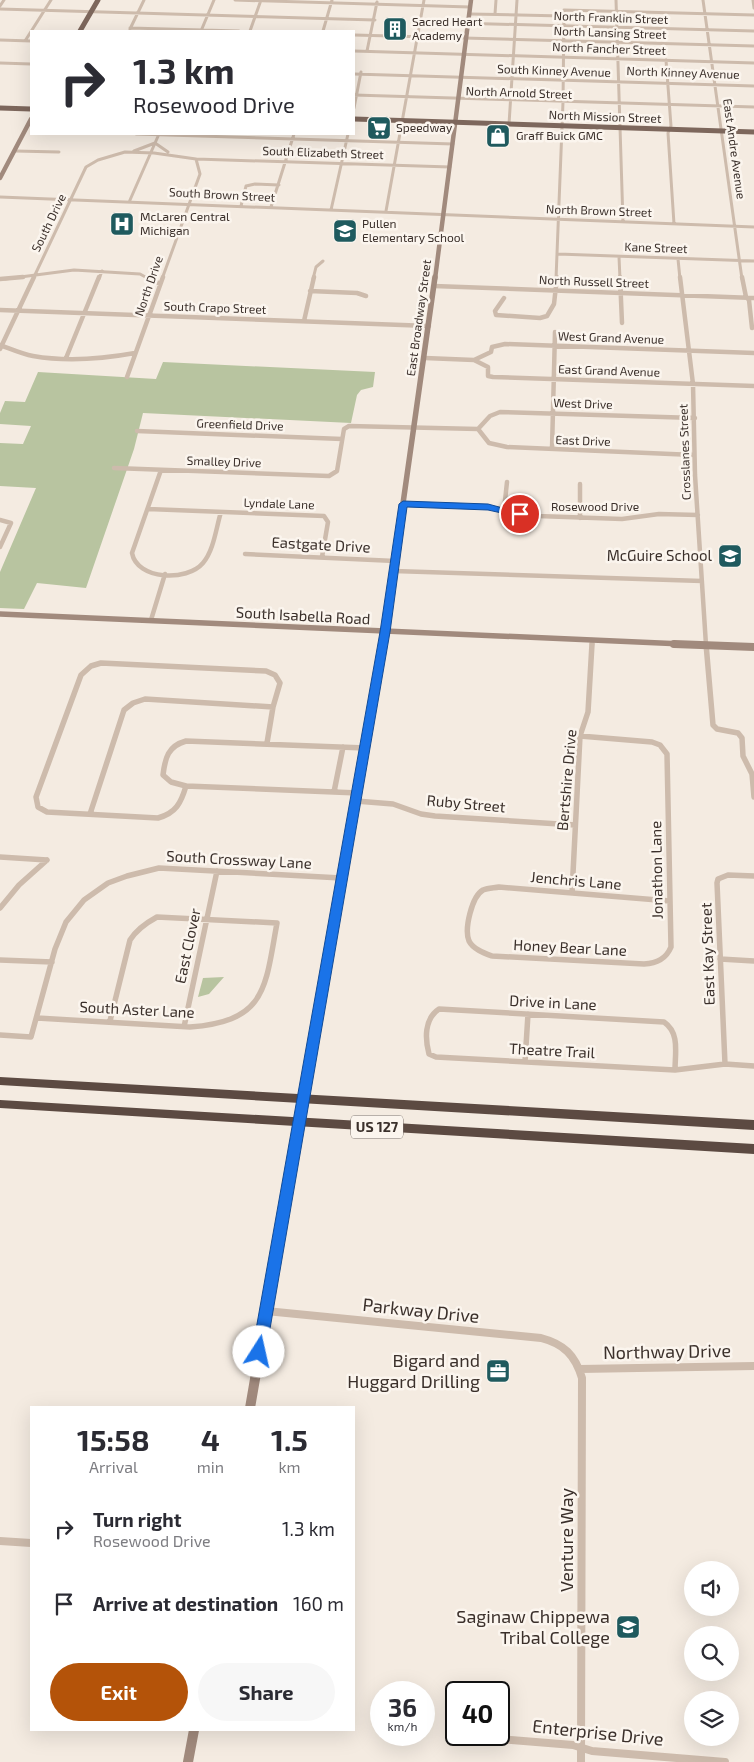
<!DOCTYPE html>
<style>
body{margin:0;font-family:"Exo 2",sans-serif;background:#f7f7f7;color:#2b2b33;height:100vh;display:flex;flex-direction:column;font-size:19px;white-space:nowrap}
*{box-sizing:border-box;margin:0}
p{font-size:16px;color:#7c7c81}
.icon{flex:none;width:28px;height:28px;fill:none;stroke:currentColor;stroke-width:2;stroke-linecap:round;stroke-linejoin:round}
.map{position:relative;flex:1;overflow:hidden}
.side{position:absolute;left:30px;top:1406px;width:325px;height:325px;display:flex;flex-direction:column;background:#fff;border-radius:0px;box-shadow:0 5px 20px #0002}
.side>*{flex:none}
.hud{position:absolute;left:30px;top:30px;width:325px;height:105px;border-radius:0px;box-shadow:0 5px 20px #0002;background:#fff;color:#2b2b33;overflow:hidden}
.fabs{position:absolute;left:684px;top:1561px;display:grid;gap:10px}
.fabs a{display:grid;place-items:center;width:55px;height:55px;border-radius:50%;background:#fff;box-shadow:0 5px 20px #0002;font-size:25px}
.speed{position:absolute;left:370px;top:1681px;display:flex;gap:10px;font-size:25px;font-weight:700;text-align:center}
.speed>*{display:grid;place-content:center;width:65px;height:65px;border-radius:50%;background:#fff;box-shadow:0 5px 20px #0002;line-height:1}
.speed small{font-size:12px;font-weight:400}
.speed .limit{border:2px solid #111;border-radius:8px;background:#fff;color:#111}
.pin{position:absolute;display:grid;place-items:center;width:42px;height:42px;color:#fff;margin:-21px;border:2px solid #fff;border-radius:50%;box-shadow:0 1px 5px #0007}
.me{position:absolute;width:55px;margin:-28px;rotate:10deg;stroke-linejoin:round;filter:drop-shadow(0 0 4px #0008)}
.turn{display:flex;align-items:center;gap:18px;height:105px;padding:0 20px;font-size:22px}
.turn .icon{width:65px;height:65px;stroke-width:2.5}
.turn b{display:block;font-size:35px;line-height:42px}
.eta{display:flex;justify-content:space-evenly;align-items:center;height:85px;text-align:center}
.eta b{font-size:30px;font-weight:700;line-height:35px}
.action{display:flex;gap:10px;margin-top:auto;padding:10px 20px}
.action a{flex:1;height:58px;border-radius:30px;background:#b45309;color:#fff;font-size:20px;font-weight:700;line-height:58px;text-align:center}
.action a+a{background:#f7f7f7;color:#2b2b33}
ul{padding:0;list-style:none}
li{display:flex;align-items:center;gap:15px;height:75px;padding:0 20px}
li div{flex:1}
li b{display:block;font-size:19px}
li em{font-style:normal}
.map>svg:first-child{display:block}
.green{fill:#b8c4a0}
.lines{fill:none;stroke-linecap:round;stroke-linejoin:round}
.street-far3{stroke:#cdbbac;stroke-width:3}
.street-far2{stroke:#cdbbac;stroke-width:4.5}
.street-far1{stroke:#cdbbac;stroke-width:5.5}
.street{stroke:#cdbbac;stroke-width:8}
.secondary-far3{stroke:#a18a7d;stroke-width:4.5}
.secondary-far2{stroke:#a18a7d;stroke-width:5.5}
.secondary-far1{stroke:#a18a7d;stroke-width:8}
.secondary{stroke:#a18a7d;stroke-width:10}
.primary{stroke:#7d675c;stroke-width:5}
.highway{fill:#5c4a42;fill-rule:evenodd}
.secondary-bridge-far1{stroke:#a18a7d;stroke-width:8}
.secondary-bridge{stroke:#a18a7d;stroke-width:10}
.route{fill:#1a73e8;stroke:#114b97}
.labels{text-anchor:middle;stroke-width:5;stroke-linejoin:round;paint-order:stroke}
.far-street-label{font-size:12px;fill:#3b302b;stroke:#fbf5ee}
.far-poi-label{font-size:12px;fill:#3b302b;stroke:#fbf5ee;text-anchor:start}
.shield{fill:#fbf5ee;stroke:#756b66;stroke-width:1}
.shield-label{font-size:14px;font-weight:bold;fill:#3b302b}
.street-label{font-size:15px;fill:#3b302b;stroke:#fbf5ee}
.poi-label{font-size:15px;fill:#3b302b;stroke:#fbf5ee;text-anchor:end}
.near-street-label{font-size:18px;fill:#3b302b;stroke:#fbf5ee}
.near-poi-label{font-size:18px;fill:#3b302b;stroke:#fbf5ee;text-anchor:end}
</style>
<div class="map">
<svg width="754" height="1762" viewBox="0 0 754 1762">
<rect width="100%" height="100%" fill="#f4ebe1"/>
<path class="green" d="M163 362 375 372 373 387 361 390 357 395 351 423 143 413 134 449 86 588 37 583 24 609 0 608V572L36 488 0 486V443L23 444 31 426 0 424V413L5 401 25 402 38 372 156 379Z
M224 977 209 994 198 997 203 978Z"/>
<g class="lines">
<path class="street-far3" d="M235 0 470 7
M616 0 623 222
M703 0 742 279
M753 0 754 8
M0 6 4 0
M0 9 375 20
M470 14 563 16
M495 14 496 0
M421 22 754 31
M130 28 239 31
M130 29 144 0
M201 31 214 0
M250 31 261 0
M323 31 332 0
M354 35 754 46
M0 40 31 41
M25 41 51 0
M354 51 754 63
M367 51 377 2
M666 60 671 126 668 133 674 224
M0 63 31 64
M354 74 754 86
M354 95 754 107
M354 108 361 72
M509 124 517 0
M136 134 453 144
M15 151 59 152
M134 151 155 143 168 152
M196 159 450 167
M0 197 754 227
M130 200 159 134
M241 206 246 186 255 184 279 185
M271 207 294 134
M331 210 348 134
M386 211 424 0
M558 254 754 261
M619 257 620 279
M678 259 680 279
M5 279 74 270 140 274 149 279
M33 279 86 167 98 160 125 152 154 153 196 159 200 174 162 279
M99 279 102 271
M313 279 316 267 323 261
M556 279 563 102 564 10 754 15"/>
<path class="street-far2" d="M147 277 160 284
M620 277 622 323
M680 277 693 384 695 475 706 645
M742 277 746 297 749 300 752 328
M0 279 23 277
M434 286 754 298
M310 291 357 293 366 296
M504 298 495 311 496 315 540 318 547 316 554 304 557 277
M0 310 429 326
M304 321 314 277
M0 345C11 349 22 354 33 356 67 362 102 359 135 353
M0 349 34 277
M66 358 99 277
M425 358 474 360 491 352 492 347 505 344 754 353
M474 360 488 367V376L493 377 754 386
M127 377 163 277
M478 429 489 443 507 447 694 455
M478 429 490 416 500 412 695 418
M137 431 342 439
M552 449 555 332
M114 468 329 476 337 471 344 429 349 426 478 429
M161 470 132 553C137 580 187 582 203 563 214 550 216 528 221 512
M580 484V518
M403 504 488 507 538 516 622 519 659 514 698 515
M148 509 324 516 328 522 322 557
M504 510 507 482
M0 520 11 523 0 547
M245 554 395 561
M394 571 702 581
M151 620 165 574
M592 645V640"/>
<path class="street-far1" d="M706 644 713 725 717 729 738 733 742 738 743 756 752 774 754 797
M580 736 652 742 660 745 667 754 671 947C666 959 657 963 644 964L492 956C484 953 473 949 469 941 464 929 472 896 483 890 488 888 494 888 499 887L670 901
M186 786C181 803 176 813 158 818L47 812 38 807 36 797 81 675 91 666 101 663 266 671 275 675 280 683 273 707 267 743
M334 792 343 747
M358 793 186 786 171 782 163 775C165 758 168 746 186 741L365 748
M356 801 393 804 421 814 435 816 575 825
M90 814 124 710 133 703 145 699 273 707
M0 857 47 860
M572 893 580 736 588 712 592 644
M0 908 19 885 47 860
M720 959 754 961
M0 960 52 962
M439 1009 664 1022C680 1033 675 1053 675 1070L436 1057 429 1054C425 1039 424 1019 439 1009Z
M37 1018 190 1027C267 1021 265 988 277 923L157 917C146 923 137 929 130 940L110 1021
M184 1027 217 871
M0 1035 31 1037 55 949 66 922 84 900 108 883 127 876 159 868 341 878
M525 1062 528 1014
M725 1064 717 883 718 879 728 875 754 876
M675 1070 725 1064 754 1066"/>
<path class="street" d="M266 1311 541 1338C564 1344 575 1355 582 1378L581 1762
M580 1369 754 1366
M0 1541 31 1543
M498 1739 573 1745 592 1751 725 1762"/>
<path class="secondary-far3" d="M0 178 31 119
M435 279 471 0"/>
<path class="secondary-far2" d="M0 614 705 645
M383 645 435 277"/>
<path class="secondary-far1" d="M674 644 754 647
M307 1079 383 644"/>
<path class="secondary" d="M250 1408 296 1141
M188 1762 194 1730"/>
<path class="primary" d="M80 31 98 0
M0 108 31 109
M354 119 754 132"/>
<path class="highway" d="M0 1077 754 1120V1130L0 1085Z
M0 1100 754 1144V1154L0 1108Z"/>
<path class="secondary-bridge-far1" d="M298 1127 307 1079"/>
<path class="secondary-bridge" d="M296 1141 299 1126"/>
</g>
<path class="route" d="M403 501 488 504 525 514 520 517 488 510 407 507 390 632 266 1352 264 1356 259 1358 254 1356 252 1352 380 632 399 504Z"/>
<defs>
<symbol id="building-square" viewBox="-11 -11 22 22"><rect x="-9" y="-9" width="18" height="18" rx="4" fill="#1f5a5e" stroke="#fbf5ee"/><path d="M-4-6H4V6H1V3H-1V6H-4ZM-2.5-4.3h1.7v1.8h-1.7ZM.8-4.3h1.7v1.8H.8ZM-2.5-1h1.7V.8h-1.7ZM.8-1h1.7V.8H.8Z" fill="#fff"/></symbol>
<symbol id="supermarket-square" viewBox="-11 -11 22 22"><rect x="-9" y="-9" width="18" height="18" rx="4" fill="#1f5a5e" stroke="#fbf5ee"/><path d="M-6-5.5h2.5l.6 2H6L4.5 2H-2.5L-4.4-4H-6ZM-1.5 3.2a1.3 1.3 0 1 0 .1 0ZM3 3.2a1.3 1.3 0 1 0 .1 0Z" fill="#fff"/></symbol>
<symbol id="shop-square" viewBox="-11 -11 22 22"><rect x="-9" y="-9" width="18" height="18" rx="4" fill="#1f5a5e" stroke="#fbf5ee"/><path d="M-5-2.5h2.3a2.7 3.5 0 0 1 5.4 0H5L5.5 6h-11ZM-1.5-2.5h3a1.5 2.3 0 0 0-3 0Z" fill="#fff"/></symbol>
<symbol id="hospital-square" viewBox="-11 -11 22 22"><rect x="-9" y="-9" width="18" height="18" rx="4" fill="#1f5a5e" stroke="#fbf5ee"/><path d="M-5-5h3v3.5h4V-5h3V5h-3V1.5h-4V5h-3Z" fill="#fff"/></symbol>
<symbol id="school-square" viewBox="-11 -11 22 22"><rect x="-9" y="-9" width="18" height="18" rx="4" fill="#1f5a5e" stroke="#fbf5ee"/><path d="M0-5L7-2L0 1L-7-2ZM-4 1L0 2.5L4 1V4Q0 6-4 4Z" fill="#fff"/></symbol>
<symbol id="office-square" viewBox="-11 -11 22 22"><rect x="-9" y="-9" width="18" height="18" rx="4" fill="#1f5a5e" stroke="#fbf5ee"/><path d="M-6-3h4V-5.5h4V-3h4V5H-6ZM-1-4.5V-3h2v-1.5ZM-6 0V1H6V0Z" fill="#fff"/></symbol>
</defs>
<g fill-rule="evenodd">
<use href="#building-square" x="381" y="15" width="28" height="28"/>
<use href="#supermarket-square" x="365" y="114" width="28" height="28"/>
<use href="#shop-square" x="484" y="122" width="28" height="28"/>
<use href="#hospital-square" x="108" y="210" width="28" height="28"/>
<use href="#school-square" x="331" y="217" width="28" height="28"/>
<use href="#school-square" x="716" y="542" width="28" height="28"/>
<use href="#office-square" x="484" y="1357" width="28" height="28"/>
<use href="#school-square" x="614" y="1613" width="28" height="28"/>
</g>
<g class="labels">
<g class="far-street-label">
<text transform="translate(611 18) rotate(2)" y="4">North Franklin Street</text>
<text transform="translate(610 33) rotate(2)" y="4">North Lansing Street</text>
<text transform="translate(609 49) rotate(2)" y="4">North Fancher Street</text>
<text transform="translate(554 71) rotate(2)" y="4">South Kinney Avenue</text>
<text transform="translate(683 73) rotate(2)" y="4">North Kinney Avenue</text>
<text transform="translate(519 93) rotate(2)" y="4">North Arnold Street</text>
<text transform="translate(605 117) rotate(2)" y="4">North Mission Street</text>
<text transform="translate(734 149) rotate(82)" y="4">East Andre Avenue</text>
<text transform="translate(323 153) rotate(2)" y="4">South Elizabeth Street</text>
<text transform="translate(222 195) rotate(3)" y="4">South Brown Street</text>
<text transform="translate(599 211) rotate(2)" y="4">North Brown Street</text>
<text transform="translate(49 223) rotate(-64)" y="4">South Drive</text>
<text transform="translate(656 248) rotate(2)" y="4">Kane Street</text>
<text transform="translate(594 282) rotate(2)" y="4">North Russell Street</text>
<text transform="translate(149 286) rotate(-71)" y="4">North Drive</text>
<text transform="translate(215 308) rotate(2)" y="4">South Crapo Street</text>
<text transform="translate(419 318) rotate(-82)" y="4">East Broadway Street</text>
<text transform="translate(611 338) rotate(2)" y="4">West Grand Avenue</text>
<text transform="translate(609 371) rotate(2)" y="4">East Grand Avenue</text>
<text transform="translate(583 404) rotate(2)" y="4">West Drive</text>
<text transform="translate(240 425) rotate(2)" y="4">Greenfield Drive</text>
<text transform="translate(583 441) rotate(2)" y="4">East Drive</text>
<text transform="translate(685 452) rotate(-92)" y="4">Crosslanes Street</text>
<text transform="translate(224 462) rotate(2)" y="4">Smalley Drive</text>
<text transform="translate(279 504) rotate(2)" y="4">Lyndale Lane</text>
<text x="595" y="511">Rosewood Drive</text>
</g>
<g class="far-poi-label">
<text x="412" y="26">Sacred Heart<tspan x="412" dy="14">Academy</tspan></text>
<text x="396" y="132">Speedway</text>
<text x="516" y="140">Graff Buick GMC</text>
<text x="140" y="221">McLaren Central<tspan x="140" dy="14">Michigan</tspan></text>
<text x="362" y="228">Pullen<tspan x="362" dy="14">Elementary School</tspan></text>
</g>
<rect class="shield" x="351" y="1115.5" width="52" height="23" rx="4"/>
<g class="shield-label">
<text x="377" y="1132">US 127</text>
</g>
<g class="street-label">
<text transform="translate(321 545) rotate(3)" y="5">Eastgate Drive</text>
<text transform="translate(303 616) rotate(3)" y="5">South Isabella Road</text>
<text transform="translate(567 780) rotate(-85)" y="5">Bertshire Drive</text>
<text transform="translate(466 804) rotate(5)" y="5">Ruby Street</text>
<text transform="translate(239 860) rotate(3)" y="5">South Crossway Lane</text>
<text transform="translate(657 870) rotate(-91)" y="5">Jonathon Lane</text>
<text transform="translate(576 881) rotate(5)" y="5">Jenchris Lane</text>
<text transform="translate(188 946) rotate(-78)" y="5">East Clover</text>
<text transform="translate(570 948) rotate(3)" y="5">Honey Bear Lane</text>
<text transform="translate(708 954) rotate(-92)" y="5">East Kay Street</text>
<text transform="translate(553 1003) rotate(3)" y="5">Drive in Lane</text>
<text transform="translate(137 1010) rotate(3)" y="5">South Aster Lane</text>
<text transform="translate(552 1051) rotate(3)" y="5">Theatre Trail</text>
</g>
<g class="poi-label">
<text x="712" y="561">McGuire School</text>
</g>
<g class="near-street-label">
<text transform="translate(421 1311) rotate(6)" y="6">Parkway Drive</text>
<text transform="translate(667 1352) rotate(-1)" y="6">Northway Drive</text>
<text transform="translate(567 1540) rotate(-90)" y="6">Venture Way</text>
<text transform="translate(598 1733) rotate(6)" y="6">Enterprise Drive</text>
</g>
<g class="near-poi-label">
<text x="480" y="1367">Bigard and<tspan x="480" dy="21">Huggard Drilling</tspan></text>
<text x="610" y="1623">Saginaw Chippewa<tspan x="610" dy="21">Tribal College</tspan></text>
</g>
</g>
</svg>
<div class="fabs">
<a><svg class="icon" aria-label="sound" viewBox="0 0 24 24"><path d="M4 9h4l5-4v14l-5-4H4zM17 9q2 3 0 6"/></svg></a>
<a><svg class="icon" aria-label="search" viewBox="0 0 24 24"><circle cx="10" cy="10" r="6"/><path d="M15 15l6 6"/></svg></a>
<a><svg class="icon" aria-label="layers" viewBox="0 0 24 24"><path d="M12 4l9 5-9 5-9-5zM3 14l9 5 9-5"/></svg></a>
</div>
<div class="speed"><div>36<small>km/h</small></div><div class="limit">40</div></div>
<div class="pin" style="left:520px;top:514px;background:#d93025"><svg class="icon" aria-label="arrive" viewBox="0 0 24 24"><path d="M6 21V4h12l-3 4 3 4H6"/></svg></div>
<svg class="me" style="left:259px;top:1352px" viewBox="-20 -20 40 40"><circle r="19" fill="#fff"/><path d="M0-13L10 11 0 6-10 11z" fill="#1a73e8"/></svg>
<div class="hud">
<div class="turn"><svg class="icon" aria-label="right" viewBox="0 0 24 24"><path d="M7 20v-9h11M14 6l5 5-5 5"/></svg><div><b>1.3 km</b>Rosewood Drive</div></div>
</div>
<section class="side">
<div class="eta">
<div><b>15:58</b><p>Arrival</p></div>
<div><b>4</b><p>min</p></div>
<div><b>1.5</b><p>km</p></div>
</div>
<ul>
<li><svg class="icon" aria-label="right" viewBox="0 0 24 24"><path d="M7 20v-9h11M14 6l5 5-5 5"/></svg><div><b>Turn right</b><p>Rosewood Drive</p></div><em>1.3 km</em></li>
<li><svg class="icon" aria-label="arrive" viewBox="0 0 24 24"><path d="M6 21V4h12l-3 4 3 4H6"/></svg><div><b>Arrive at destination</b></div><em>160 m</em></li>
</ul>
<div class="action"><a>Exit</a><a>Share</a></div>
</section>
</div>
